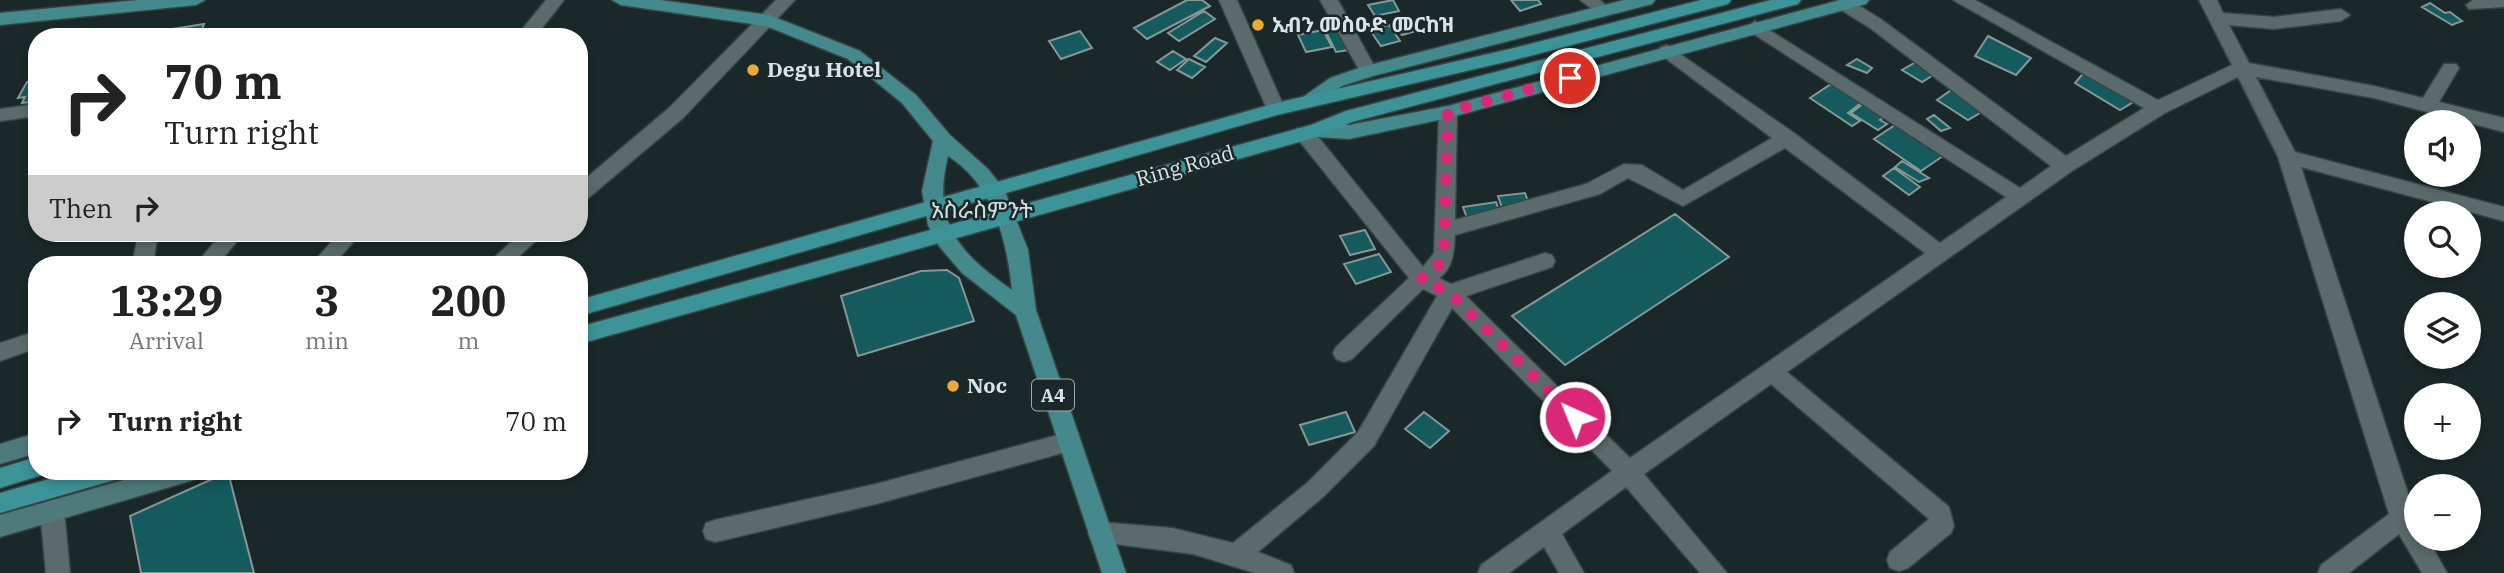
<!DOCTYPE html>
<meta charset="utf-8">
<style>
body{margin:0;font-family:"IBM Plex Serif","Noto Sans Ethiopic",serif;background:#f6f6f6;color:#222;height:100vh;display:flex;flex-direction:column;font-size:26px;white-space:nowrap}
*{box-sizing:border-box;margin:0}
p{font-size:23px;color:#767676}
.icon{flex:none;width:38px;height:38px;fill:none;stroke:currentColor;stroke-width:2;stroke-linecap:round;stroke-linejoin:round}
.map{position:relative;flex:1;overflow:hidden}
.drawer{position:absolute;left:28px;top:256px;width:560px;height:224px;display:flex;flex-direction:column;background:#fff;border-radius:28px;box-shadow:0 4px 10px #0003}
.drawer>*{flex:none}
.guide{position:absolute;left:28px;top:28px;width:560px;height:214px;border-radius:28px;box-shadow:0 4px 10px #0003;background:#fff;color:#222;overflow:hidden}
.tools{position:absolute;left:2404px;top:110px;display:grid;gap:14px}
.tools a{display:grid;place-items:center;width:77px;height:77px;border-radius:50%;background:#fff;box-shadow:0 4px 10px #0003;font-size:35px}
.pin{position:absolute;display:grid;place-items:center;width:60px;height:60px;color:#fff;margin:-30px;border:4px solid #fff;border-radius:50%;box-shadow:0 2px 7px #0007}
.me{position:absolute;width:77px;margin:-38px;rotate:316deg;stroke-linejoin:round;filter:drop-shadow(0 0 5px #0008)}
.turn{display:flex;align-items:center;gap:24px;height:147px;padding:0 21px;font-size:32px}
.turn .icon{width:91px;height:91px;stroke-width:2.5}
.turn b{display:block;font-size:49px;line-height:60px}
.then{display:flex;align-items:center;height:66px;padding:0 21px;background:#0003;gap:14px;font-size:26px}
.eta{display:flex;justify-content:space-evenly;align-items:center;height:119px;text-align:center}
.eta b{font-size:42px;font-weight:700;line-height:49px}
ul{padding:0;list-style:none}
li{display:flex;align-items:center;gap:21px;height:91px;padding:0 21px}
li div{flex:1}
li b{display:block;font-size:26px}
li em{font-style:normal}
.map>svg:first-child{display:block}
.building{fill:#155a5d;stroke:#869797;stroke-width:2}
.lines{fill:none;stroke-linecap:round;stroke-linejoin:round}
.minor-casing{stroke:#374444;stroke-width:3}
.secondary-casing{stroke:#374444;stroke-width:3}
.primary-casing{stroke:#374444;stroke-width:3}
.trunk-casing{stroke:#374444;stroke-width:3}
.minor{fill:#5b6b6c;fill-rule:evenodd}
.secondary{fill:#4f7a7c;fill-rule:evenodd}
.primary{fill:#448a8d;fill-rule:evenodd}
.trunk{fill:#3c9498;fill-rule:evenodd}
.route{stroke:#db2777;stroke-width:12;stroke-dasharray:0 21.6}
.poi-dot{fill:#eca93a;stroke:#1a2829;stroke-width:2.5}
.labels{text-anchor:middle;stroke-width:5;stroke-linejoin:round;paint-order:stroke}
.shield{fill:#1a2829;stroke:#a0acac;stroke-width:2}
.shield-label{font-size:19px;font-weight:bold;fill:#dae4e4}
.poi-label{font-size:21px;font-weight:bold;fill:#dae4e4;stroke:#1a2829;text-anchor:start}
.street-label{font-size:21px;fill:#dae4e4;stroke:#1a2829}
.neighbourhood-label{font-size:23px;fill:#cddfe0;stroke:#1a2829}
</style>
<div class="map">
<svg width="2504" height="573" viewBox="0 0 2504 573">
<rect width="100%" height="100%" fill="#1a2829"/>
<path class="building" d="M1187 0H1202L1210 6 1147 39 1134 28Z
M1393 0 1399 11 1375 16 1368 5Z
M1511 0H1538L1541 4 1520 11Z
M2430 3 2445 13 2450 12 2462 21 2452 25 2422 7Z
M1204 11 1215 19 1179 41 1168 33Z
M1411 19 1420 30 1402 35 1394 24Z
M204 24 200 37H122Z
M1389 25 1400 41 1381 46 1369 29Z
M1338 28 1349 50 1336 52 1325 30Z
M1323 30 1332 47 1306 52 1298 35Z
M1080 31 1092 48 1061 59 1049 41Z
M1988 36 2031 58 2016 75 1975 56Z
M1215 38 1227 43 1206 62 1194 56Z
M1173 51 1186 59 1170 70 1157 62Z
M1189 59 1205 67 1192 78 1177 70Z
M1857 59 1872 68 1867 73 1847 65Z
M1916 62 1935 74 1922 82 1902 70Z
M2086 70 2135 101 2120 110 2075 83Z
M37 81V101L22 103 25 97 18 98 27 82Z
M1831 84 1861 103 1848 113 1860 121 1852 126 1810 98Z
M1954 88 1985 110 1968 120 1937 100Z
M1867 101 1888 114 1880 120 1887 124 1878 130 1851 113Z
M1934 115 1950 128 1941 131 1927 119Z
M1901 121 1943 156 1921 171 1874 139Z
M1902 161 1929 178 1919 182 1895 167Z
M1894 168 1920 187 1909 195 1883 176Z
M1525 193 1531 209 1503 211 1498 196Z
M1496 202 1500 213 1467 218 1463 207Z
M1675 214 1729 257 1565 365 1512 316Z
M1365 230 1375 249 1350 255 1340 236Z
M1379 254 1391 272 1356 284 1344 264Z
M947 270 959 278 974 321 858 356 841 296 921 271Z
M1346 412 1355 432 1309 445 1300 425Z
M1424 412 1449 431 1430 448 1405 429Z
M228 472 254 573H141L130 516Z"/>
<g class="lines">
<defs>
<path id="minor" d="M546 0H564L535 37H516Z
M776 0H795L683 118 586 200 579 202V184L669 108Z
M1219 0H1237L1285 109 1283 114H1269L1267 109Z
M1320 0H1338L1377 71 1374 75H1362Z
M1580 0H1600L1612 11 1603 17Z
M1838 0H1850L1882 20 2066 156 2144 108 1953 0H1975L2158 100 2232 65 2199 0H2217L2223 13 2274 17 2341 9 2350 15 2341 21 2274 29 2229 25 2249 63 2374 86 2423 98 2444 64H2456L2459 68 2439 102 2504 118V132L2374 98 2256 77 2295 152 2504 207V221L2301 167 2417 521V539H2428L2447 573H2422L2399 534 2349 573H2318L2321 565 2389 514 2278 157 2238 77 2165 113 2072 171 1787 372 1949 507 1954 526 1951 533 1908 568 1899 571 1890 568 1887 560 1890 552 1929 519 1771 384 1644 474 1727 573H1700L1626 487 1562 534 1584 573H1559L1544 547 1509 573H1478L1481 565 1612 471 1452 308 1374 446 1323 497 1258 552 1291 565 1294 573H1255L1193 554 1091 541 1088 533 1091 525 1100 522 1172 528 1233 543 1307 483 1358 432 1437 296 1423 289 1352 359 1344 362 1336 359 1333 353 1336 347 1409 278 1297 138 1294 133 1297 128H1311L1423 267 1434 253 1439 112 1441 107 1448 106 1457 112 1455 220 1586 184 1624 164 1642 165 1683 190 1772 138 1661 55 1658 51 1661 47 1667 45 1794 133 1940 243 2006 197 1749 31 1746 27 1755 21 2020 188 2051 166 1870 28 1838 8 1835 4ZM1785 148 1925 253 1630 458 1466 296 1552 267 1555 261 1552 255 1545 253 1451 284 1439 278C1453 269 1454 251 1455 235L1600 194 1628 178 1683 206Z
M2473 0H2504V7L2469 9 2466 5Z
M37 104V116L0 121V109Z
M138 233H158L153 264 133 263Z
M222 233H244L218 264H196Z
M339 233H361L334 264H312Z
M521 233H544L511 264H487Z
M37 331V348L0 361V343Z
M1069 432 1077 435 1081 442 1077 449 876 504 715 542 706 539 703 531 706 523 715 520 876 484Z
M52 500 60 503 64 510 70 573H46L40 510 44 503Z"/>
<path id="secondary" d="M37 433V453L0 464V444Z
M156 471H202L198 478 190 481 0 537V515Z"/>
<path id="primary" d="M139 0H205L196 5 0 25V13Z
M612 0H660L769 15 860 51 916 95 950 135 988 169 1004 189 1028 250 1036 310 1126 573H1102L1016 315 962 273 939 246 928 225 922 191 933 141 902 103 848 59 766 26 621 5ZM948 156C993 184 1007 240 1012 290 960 254 931 223 948 156Z
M1624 0H1655L1652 4 1373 76 1342 86 1312 106H1298L1296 102 1330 78 1362 67Z
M1840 0H1869L1866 4 1448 118 1349 139 1317 137 1308 130 1317 123 1349 125 1448 106Z"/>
<path id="trunk" d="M1701 0H1731L1728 4 1514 60 1277 115 579 316V300L1276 103 1514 48Z
M1771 0H1801L1798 4 1352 122 1324 135 579 344V327L1311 125 1346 111Z
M37 457V471H47L45 474 0 488V468Z
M77 471H123L119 478 111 481 0 513V493Z"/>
</defs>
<use href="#minor" class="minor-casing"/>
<use href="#secondary" class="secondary-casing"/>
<use href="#primary" class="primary-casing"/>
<use href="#trunk" class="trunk-casing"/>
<use href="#minor" class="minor"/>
<use href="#secondary" class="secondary"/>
<use href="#primary" class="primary"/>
<use href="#trunk" class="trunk"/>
</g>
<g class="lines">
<path class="route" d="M1570 78 1448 112 1444 253 1437 269 1421 279 1450 293 1575 417"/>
</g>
<g class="poi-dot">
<circle cx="1258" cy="25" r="7"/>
<circle cx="753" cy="70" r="7"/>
<circle cx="953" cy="386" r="7"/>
</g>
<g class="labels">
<rect class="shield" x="1032" y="379.5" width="42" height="31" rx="5"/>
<g class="shield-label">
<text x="1053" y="402">A4</text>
</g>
<g class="poi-label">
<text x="1272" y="32">ኢብን መስዑድ መርከዝ</text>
<text x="767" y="77">Degu Hotel</text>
<text x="967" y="393">Noc</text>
</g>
<g class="street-label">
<text transform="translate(1185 166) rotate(-16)" y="7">Ring Road</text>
</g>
<g class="neighbourhood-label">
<text x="982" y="218">አስራስምንት</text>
</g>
</g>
</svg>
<div class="tools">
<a><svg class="icon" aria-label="sound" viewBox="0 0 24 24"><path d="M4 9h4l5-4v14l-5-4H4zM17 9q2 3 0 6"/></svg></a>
<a><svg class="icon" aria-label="search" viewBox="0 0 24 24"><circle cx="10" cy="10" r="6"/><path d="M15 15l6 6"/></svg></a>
<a><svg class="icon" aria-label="layers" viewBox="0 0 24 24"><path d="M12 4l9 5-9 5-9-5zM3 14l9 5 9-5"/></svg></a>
<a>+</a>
<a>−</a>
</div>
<div class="pin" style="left:1570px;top:78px;background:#d93025"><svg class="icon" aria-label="arrive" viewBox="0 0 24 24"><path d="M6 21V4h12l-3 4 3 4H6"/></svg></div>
<svg class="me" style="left:1575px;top:417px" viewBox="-20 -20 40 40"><circle r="17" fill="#db2777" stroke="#fff" stroke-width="3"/><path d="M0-11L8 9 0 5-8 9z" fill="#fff"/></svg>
<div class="guide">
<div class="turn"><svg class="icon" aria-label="right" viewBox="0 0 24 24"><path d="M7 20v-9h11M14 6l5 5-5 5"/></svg><div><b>70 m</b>Turn right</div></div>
<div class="then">Then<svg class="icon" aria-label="right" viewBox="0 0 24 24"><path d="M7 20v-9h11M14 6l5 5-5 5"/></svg></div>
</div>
<section class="drawer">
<div class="eta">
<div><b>13:29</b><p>Arrival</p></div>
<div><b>3</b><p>min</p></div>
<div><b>200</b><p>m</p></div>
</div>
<ul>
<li><svg class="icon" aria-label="right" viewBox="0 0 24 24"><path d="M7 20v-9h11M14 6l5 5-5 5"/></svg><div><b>Turn right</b></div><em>70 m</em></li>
</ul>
</section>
</div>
